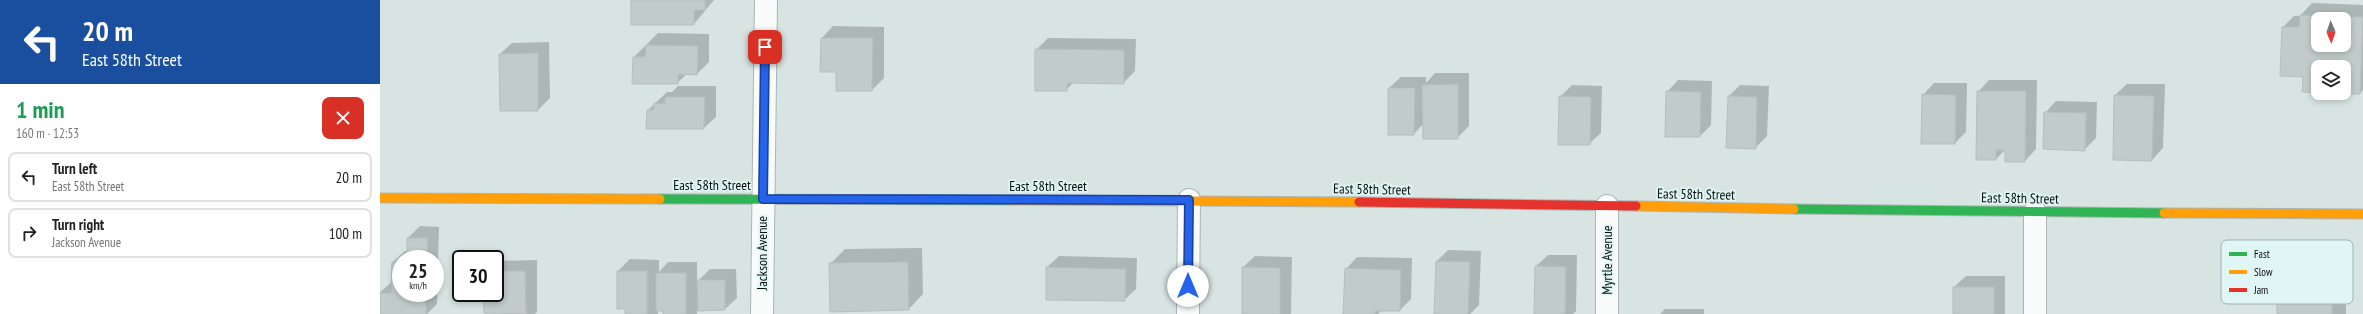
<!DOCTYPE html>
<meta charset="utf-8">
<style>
body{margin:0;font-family:"PT Sans Narrow",sans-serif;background:#f2f2f2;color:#222;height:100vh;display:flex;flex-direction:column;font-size:15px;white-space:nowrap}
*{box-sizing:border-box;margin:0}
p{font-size:13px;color:#767676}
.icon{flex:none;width:22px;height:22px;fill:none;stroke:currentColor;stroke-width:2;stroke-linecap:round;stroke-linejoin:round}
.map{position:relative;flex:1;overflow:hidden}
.drawer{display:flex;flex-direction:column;background:#fff;width:380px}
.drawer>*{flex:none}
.guide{background:#1a4fa0;color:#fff;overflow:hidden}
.needle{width:26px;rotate:178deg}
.buttons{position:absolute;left:1931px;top:12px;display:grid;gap:8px}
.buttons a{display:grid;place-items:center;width:40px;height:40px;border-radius:8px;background:#fff;box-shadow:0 2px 6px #0003;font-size:20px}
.speed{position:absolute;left:12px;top:250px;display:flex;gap:8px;font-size:20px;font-weight:700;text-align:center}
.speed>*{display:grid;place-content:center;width:52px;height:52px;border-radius:50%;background:#fff;box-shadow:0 2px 6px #0003;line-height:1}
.speed small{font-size:10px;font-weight:400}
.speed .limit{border:2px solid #111;border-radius:6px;background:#fff;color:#111}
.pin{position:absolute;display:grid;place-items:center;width:34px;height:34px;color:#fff;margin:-17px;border-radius:8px;box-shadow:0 2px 6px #0006}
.me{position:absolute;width:44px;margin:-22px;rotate:0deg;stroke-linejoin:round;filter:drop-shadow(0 0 3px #0008)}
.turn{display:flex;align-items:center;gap:14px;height:84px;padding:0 16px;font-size:18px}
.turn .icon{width:52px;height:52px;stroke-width:2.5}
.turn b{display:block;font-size:28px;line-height:34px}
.round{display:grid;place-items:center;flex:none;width:42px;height:42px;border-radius:8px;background:#f2f2f2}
.headline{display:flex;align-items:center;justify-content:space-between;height:68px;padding:0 16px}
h1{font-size:24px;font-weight:800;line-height:30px;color:#1e9e55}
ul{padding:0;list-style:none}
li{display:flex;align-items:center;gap:12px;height:50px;margin:0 8px 6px;padding:0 8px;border:2px solid #e0e0e0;border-radius:8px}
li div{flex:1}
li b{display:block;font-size:15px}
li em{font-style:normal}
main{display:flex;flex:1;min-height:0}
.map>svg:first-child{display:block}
.shadow{fill:#0003;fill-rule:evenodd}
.building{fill:#c1cbc9;stroke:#b5bfbd;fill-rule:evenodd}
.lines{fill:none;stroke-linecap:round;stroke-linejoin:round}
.street-casing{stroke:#acb5b4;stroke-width:24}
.fast-casing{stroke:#acb5b4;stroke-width:11}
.slow-casing{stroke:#acb5b4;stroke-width:11}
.jam-casing{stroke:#acb5b4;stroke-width:11}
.street{stroke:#f9fbfb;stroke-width:22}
.fast{stroke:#30b455;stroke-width:9}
.slow{stroke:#ff9f0a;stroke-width:9}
.jam{stroke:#e5322d;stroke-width:9}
.route-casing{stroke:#184099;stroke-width:10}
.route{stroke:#2563eb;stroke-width:7}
.labels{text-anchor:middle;stroke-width:3.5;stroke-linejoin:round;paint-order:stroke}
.street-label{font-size:14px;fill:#080f0e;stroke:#e0f6f4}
.key{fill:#e0f6f4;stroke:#9fb1af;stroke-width:1}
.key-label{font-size:11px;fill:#080f0e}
</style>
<main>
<section class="drawer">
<div class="guide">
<div class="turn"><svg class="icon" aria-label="left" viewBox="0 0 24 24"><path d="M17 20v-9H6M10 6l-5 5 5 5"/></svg><div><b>20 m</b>East 58th Street</div></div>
</div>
<div class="headline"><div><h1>1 min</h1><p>160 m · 12:53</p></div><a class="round" style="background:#d93025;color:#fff"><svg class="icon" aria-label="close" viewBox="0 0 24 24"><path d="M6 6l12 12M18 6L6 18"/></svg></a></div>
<ul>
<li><svg class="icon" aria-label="left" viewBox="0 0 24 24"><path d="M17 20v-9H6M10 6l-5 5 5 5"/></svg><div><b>Turn left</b><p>East 58th Street</p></div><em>20 m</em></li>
<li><svg class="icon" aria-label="right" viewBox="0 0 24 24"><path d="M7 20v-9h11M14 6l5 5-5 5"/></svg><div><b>Turn right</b><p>Jackson Avenue</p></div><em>100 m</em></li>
</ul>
</section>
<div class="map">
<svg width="1983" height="314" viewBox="0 0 1983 314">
<rect width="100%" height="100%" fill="#d8e4e2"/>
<path class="shadow" d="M252 0H334L314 24Z
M1932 3 1983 5V90L1980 93H1964V67H1938V92L1924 76 1903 27 1914 16H1920ZM1938 19H1964V45H1938Z
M453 26 504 27V78L492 90 457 71H441L442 38Z
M278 33 329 34V62L317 74H307L297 83 254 57Z
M668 38 756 39 755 71 743 83 694 82 686 90 656 50Z
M169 42 170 98 158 110H121L120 54 132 43Z
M1055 73H1089V126L1077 138 1044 123 1034 134 1009 88 1021 77H1046V83Z
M1298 80 1332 81 1331 125 1320 136 1287 92Z
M1609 80H1657L1656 149 1645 161 1626 149 1616 159 1598 92Z
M1554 83H1587L1586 132 1575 143 1543 95Z
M1747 84H1785L1783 148 1772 160 1735 95Z
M1192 85 1222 86 1221 133 1209 144 1180 97Z
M1360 85 1389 86 1387 136 1375 148 1349 96Z
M298 86H336V117L324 128 268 110 287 92H292Z
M1676 101 1717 102 1716 138 1704 150 1665 113Z
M40 226 59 227 57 304 47 314H0V292L13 281V262L25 251H28V238ZM21 259H55V293H21Z
M1913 246 1966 247V314H1898V261Z
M542 248 543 294 529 309 450 264 465 249Z
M1068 250 1101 251 1099 305 1090 314H1055L1057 261Z
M1168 255H1197L1196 311 1193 314H1155L1156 266Z
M679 256 757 258 756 289 744 300 667 267Z
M875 256 912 257 911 314H863V267Z
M977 257 1032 258 1031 299 1020 310H1002L998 314H964L966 269Z
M250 259 279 260V272L288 262H317V282L330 269H356L357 298 345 309 317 310V314H284V310H278V314H246V308H238V271Z
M157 260V312L155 314H127V312L104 293H115V261Z
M1586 276H1625V314H1574V287Z
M1285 309H1324V314H1280Z"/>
<path class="building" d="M251 0H325V10H314V25H251Z
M1920 15 1983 17 1980 94 1942 93H1964V67H1938V93L1922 92 1923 77 1900 76 1902 27H1919ZM1938 19H1964V45H1938Z
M441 38H493L492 91H456V72H440Z
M266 45 318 46 317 75 298 74V84H252L253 57H265Z
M655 49 744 50V84L687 83V91H655Z
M158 53V111H120L119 54Z
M1078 84V139H1043L1042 85Z
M1008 88H1035L1034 135H1008Z
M1286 91 1321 92 1320 137H1285Z
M1597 91H1646L1645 162H1625V150H1616V160H1596Z
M1542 94 1576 95 1575 144H1541Z
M1734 95 1774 96 1772 161 1733 160Z
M1179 96 1211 97 1210 145H1178Z
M1348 96 1377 97 1376 149 1346 148Z
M285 97H325L324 129H266L267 110H274V103L285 104Z
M1664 112 1706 113 1705 151 1663 149Z
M27 238H48L47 259H27Z
M1056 261 1090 262 1088 314H1054Z
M1897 261H1952V314H1897Z
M12 262H21V293H46V314H0V293H11Z
M528 262 529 310 450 312 449 263Z
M1155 266 1186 267 1185 314H1154Z
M666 267 746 269 745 301 666 300Z
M862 267 900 268V314H862Z
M965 268 1021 270 1020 311H995V314H963Z
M115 271H145L146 314 104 313 103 293H115Z
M237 271H267V314H245V309H237Z
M276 273H306V314H283V311H276Z
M317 280H345V310L318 311Z
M1573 287H1614V314H1573Z"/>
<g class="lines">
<defs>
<path id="street" d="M382 314 386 0
M808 314 809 200
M1227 314V206
M1655 314V212"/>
<path id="fast" d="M280 199 630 200
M1414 209 1784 213"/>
<path id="slow" d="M0 198 280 199
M630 200 979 202
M1256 206 1414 209
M1784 213 1983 214"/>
<path id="jam" d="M979 202 1256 206"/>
</defs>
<use href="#street" class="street-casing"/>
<use href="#fast" class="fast-casing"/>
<use href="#slow" class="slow-casing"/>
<use href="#jam" class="jam-casing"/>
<use href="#street" class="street"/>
<use href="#fast" class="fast"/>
<use href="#slow" class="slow"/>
<use href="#jam" class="jam"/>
</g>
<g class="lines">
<defs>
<path id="route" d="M385 47 383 199 809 200 808 286"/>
</defs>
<use href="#route" class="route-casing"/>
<use href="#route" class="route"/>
</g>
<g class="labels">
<g class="street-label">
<text x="332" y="190">East 58th Street</text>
<text x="668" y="191">East 58th Street</text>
<text transform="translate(992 189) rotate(1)" y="5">East 58th Street</text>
<text transform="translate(1316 194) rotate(1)" y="5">East 58th Street</text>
<text transform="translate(1640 198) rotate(1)" y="5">East 58th Street</text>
<text transform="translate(382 253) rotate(-90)" y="5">Jackson Avenue</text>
<text transform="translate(1227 260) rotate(-90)" y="5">Myrtle Avenue</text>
</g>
</g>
<rect x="1841" y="240" width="132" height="64" rx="6" class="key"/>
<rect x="1849" y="252" width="18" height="4" fill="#30b455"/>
<rect x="1849" y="270" width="18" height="4" fill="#ff9f0a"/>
<rect x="1849" y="288" width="18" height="4" fill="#e5322d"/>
<g class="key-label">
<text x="1874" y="258">Fast</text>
<text x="1874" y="276">Slow</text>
<text x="1874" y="294">Jam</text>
</g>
</svg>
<div class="buttons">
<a><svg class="needle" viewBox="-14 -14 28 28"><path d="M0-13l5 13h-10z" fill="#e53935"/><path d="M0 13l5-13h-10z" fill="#767676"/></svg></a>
<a><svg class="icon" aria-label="layers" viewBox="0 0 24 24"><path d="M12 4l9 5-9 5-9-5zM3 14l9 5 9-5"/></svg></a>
</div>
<div class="speed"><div>25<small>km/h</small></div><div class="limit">30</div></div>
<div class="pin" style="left:385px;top:47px;background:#d93025"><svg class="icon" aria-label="arrive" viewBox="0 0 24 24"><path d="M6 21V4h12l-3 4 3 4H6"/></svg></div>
<svg class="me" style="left:808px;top:286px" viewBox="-20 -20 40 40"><circle r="19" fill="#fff"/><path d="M0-13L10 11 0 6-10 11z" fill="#2563eb"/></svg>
</div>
</main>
